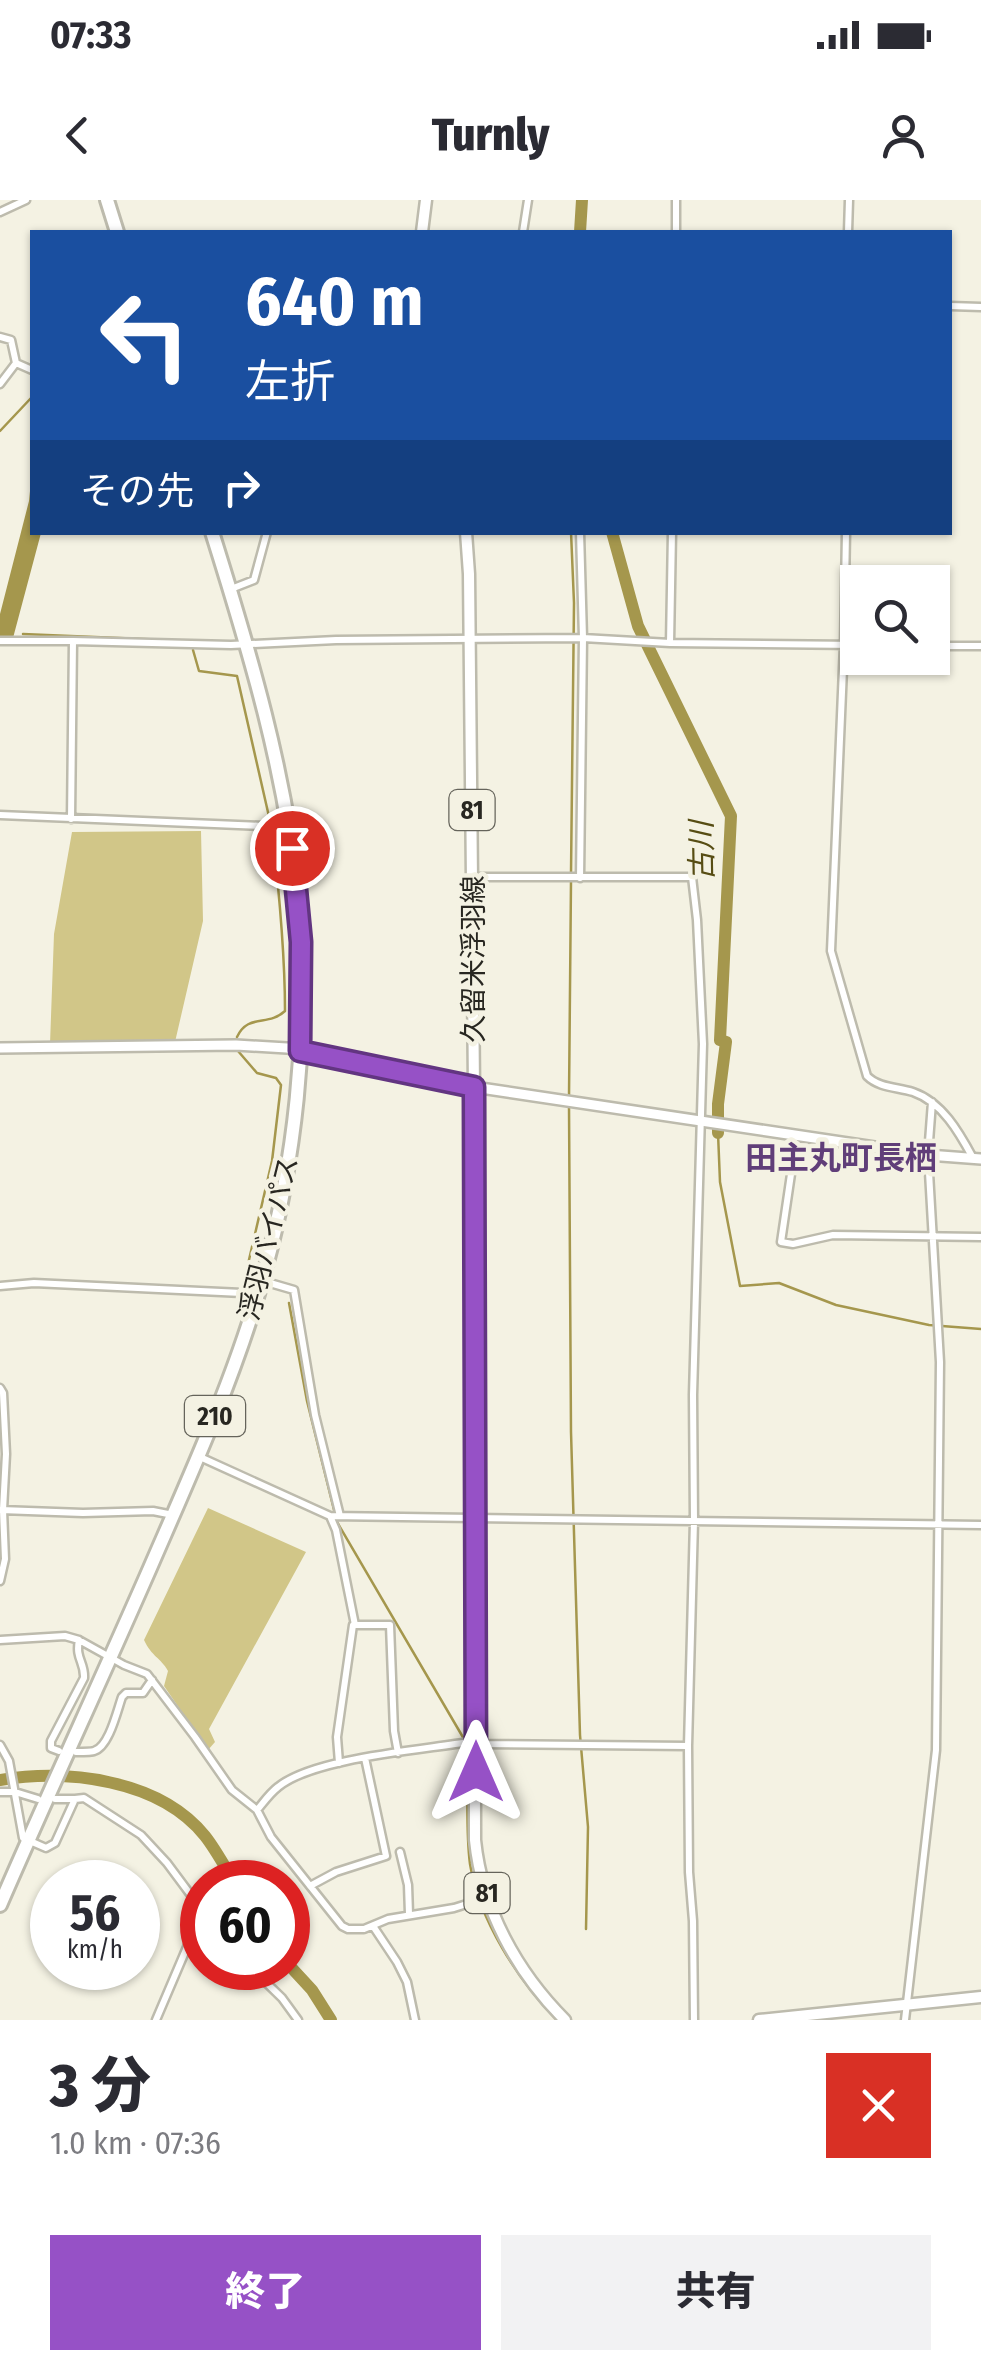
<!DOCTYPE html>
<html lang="ja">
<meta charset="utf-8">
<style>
body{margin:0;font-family:"Fira Sans Condensed","Noto Sans JP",sans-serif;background:#f2f2f3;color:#2b2b33;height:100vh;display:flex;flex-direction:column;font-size:38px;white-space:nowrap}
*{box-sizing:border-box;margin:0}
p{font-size:32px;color:#7c7c81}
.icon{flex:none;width:55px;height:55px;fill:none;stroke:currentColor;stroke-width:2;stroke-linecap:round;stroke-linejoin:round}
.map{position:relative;height:1820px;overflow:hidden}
.details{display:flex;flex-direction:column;background:#fff;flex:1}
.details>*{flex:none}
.guide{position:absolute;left:30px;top:30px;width:922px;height:305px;border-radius:0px;box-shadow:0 2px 8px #0004;background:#1a4fa0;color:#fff;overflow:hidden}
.controls{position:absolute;left:840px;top:365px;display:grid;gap:20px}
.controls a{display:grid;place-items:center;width:110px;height:110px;border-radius:0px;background:#fff;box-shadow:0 2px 8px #0004;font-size:50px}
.speed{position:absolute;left:30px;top:1660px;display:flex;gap:20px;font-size:50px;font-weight:700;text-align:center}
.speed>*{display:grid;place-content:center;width:130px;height:130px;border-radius:50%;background:#fff;box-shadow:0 2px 8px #0004;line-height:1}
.speed small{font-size:25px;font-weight:400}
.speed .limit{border:15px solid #d22;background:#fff;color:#111}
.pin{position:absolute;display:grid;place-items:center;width:85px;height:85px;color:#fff;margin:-42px;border:5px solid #fff;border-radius:50%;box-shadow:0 2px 10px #0007}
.me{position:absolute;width:110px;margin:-55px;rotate:0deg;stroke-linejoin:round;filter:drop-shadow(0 0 8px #0008)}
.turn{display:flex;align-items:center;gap:35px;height:210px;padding:0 50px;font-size:45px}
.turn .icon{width:130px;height:130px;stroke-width:2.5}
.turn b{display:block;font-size:70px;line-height:85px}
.then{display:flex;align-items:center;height:95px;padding:0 50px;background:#0003;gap:20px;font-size:38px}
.round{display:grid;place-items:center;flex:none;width:105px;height:105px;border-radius:0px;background:#f2f2f3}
.overview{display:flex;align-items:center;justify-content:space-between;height:170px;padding:0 50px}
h1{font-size:60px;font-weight:800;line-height:75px}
.action{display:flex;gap:20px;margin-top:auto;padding:20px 50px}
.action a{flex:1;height:115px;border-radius:0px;background:#9651c6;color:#fff;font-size:40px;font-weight:800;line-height:115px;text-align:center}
.action a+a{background:#f2f2f3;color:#2b2b33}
.status{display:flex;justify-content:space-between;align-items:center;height:70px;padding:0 50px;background:#fff;direction:ltr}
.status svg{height:28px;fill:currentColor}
header{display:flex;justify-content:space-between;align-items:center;height:130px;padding:0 50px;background:#fff;font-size:45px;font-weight:800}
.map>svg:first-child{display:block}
.green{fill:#d1c688}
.water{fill:#a5974d}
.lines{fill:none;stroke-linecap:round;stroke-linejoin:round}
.stream{stroke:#a5974d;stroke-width:2.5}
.river{stroke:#a5974d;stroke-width:12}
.street-casing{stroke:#bdbbad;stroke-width:11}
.secondary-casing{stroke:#bdbbad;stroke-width:14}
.primary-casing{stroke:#bdbbad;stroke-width:15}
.highway-casing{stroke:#bdbbad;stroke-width:18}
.street{stroke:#fff;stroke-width:6}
.secondary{stroke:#fff;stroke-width:9}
.primary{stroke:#fff;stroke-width:10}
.highway{stroke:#fff;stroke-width:12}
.route-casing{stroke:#623581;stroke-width:25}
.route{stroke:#9651c6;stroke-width:18}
.labels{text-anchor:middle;stroke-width:9;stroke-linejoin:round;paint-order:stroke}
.shield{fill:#f4f2e3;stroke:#65645b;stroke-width:2.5}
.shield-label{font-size:25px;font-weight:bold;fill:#282721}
.street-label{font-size:28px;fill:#282721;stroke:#f4f2e3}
.water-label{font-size:30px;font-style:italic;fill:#574d14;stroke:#f4f2e3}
.quarter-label{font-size:32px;font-weight:bold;fill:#603e79;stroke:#f4f2e3}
</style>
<div class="status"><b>07:33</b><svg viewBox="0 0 49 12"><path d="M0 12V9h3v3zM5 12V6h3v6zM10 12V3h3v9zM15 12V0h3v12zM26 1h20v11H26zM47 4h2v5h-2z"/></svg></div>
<header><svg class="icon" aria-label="back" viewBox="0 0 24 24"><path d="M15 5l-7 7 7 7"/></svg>Turnly<svg class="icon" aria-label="person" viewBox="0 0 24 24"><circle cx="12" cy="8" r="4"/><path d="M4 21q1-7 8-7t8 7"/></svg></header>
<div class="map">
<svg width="981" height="1820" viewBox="0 0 981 1820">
<rect width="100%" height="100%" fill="#f4f2e3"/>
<path class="green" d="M201 631 203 721 175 842 50 844 54 734 72 632Z
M208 1308 306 1352 209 1529 215 1542 208 1550 164 1486 168 1471C160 1457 152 1457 144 1440Z"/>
<path class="water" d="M32 271V332L41 333 13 438 0 439V414L29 301Z"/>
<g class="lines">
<path class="stream" d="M0 231 32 197
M571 332 574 403 571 673
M23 434 191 441
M193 450 199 471 237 476 270 621
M237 837C248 813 268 827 285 811 285 750 279 690 272 629
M238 851 257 873 276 878 281 885 272 961 245 1077
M569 898 571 681
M569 906 571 1232 580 1535 588 1627 586 1729
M718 933 720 982 740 1086 779 1083 836 1105 929 1125 981 1129
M289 1103 307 1201 337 1322 464 1539
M467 1547C469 1585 465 1626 470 1664 479 1720 518 1780 557 1820"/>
<path class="river" d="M580 32 582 0
M612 332 638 426 731 616 720 840 726 842 718 904V933
M0 1580C67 1569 159 1579 205 1636 216 1650 225 1667 234 1682
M288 1764 312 1790 331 1820"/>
<defs>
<path id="street" d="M0 12 26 0
M523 32 528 0
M676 32V0
M848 32 849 0
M950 106 981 107
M0 137 11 140 16 163
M16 163 32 170
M0 184 16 163
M846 332 844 445 831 751 867 876C879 888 897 887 913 892 942 902 959 932 973 958
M231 389 254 380 267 332
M0 441H73L231 445 336 440 583 438 670 443 858 445
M670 443 672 332
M932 446H981
M0 615 263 626 288 623
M71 619 73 441
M473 677H692L697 720 703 844 693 1195 694 1321 688 1546 689 1672 693 1721 694 1820
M580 678 583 438 580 332
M791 934 795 947 781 1042 793 1044 833 1035 981 1037
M263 1081 294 1090 315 1215 340 1316
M0 1086 34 1083 242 1093 258 1097
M0 1188 3 1193 6 1254 3 1310 5 1359 0 1381
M200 1257 330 1316 981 1325
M1 1310 83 1313 153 1311 173 1315
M330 1316 336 1330 355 1425H353L337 1537 339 1563
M355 1425H390L394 1531 398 1553
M0 1440 65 1436 79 1440 124 1465 147 1474 195 1537 232 1590 257 1610 271 1637 342 1726 348 1729H364L388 1719 454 1708 489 1697
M0 1545 9 1561 23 1638 46 1648 55 1643 75 1599H55
M59 1551 51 1548V1541L84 1478C85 1462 75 1459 79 1440
M76 1552C78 1552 92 1552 94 1551 109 1547 117 1511 122 1497L126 1493H143L152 1480
M0 1592H15L38 1599
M75 1599 84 1598 141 1635 167 1663 202 1710
M257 1610C263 1603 270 1593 278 1587 313 1558 421 1550 469 1542L476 1544 688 1546
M400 1652 408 1685 409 1714
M310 1686 336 1672 386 1656 365 1558
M373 1726 397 1762 407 1782 415 1820
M251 1768 282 1798 298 1820
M156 1820 202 1712
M905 1820 936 1550 940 1162 928 955 932 902"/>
<path id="secondary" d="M0 848 236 845 287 848 474 887 928 955 981 959"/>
<path id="primary" d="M422 32 426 0
M466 332 469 374 474 887 475 1640C482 1709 517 1772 565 1820
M759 1820 981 1797"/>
<path id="highway" d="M107 0 117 32
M0 1705C49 1592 101 1480 150 1368 189 1278 230 1188 258 1094 296 968 310 830 298 699 286 573 250 453 212 332"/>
</defs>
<use href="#street" class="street-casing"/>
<use href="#secondary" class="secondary-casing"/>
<use href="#primary" class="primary-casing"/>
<use href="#highway" class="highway-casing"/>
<use href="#street" class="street"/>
<use href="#secondary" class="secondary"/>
<use href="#primary" class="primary"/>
<use href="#highway" class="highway"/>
</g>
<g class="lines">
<defs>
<path id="route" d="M292 648 301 742 300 851 474 887 476 1572"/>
</defs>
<use href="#route" class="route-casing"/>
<use href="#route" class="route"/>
</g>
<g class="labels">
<g class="shield">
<rect x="449.5" y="590" width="45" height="40" rx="8"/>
<rect x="185" y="1196" width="60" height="40" rx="8"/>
<rect x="464.5" y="1673" width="45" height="40" rx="8"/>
</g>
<g class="shield-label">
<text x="472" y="619">81</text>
<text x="215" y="1225">210</text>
<text x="487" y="1702">81</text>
</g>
<g class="street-label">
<text transform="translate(473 759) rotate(-90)" y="10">久留米浮羽線</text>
<text transform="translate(268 1038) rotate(-76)" y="10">浮羽バイパス</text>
</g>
<g class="water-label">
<text transform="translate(702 651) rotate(-91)" y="10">古川</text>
</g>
<g class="quarter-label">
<text x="841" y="969">田主丸町長栖</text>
</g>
</g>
</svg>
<div class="controls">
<a><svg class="icon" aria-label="search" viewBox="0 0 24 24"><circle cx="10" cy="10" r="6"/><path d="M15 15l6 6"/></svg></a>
</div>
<div class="speed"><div>56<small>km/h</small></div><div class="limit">60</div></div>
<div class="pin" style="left:292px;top:648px;background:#d93025"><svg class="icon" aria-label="arrive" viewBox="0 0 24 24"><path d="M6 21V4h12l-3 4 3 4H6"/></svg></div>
<svg class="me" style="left:476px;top:1572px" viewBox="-20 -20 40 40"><path d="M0-17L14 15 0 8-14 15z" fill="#9651c6" stroke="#fff" stroke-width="4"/></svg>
<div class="guide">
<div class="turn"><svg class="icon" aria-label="left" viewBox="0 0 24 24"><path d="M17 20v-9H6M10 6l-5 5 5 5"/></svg><div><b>640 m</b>左折</div></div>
<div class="then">その先<svg class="icon" aria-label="right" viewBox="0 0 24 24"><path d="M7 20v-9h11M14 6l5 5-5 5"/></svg></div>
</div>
</div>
<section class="details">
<div class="overview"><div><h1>3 分</h1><p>1.0 km · 07:36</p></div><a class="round" style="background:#d93025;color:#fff"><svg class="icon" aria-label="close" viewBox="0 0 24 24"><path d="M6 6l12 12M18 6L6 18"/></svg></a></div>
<div class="action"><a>終了</a><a>共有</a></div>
</section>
